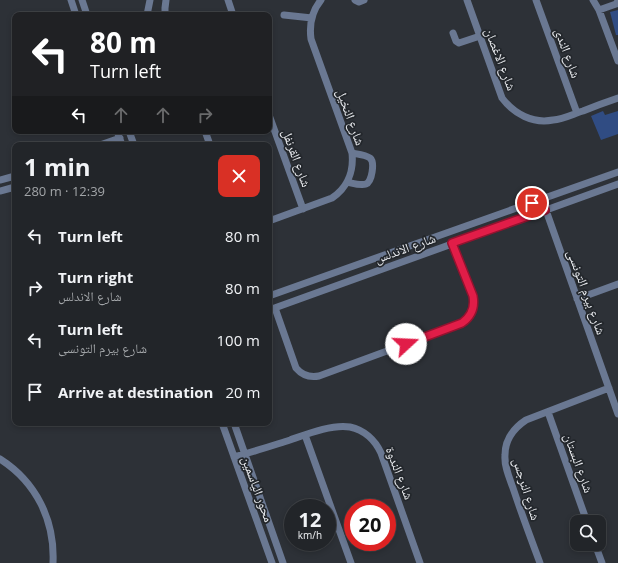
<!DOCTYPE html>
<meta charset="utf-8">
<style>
body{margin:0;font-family:"Open Sans","Noto Naskh Arabic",sans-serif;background:#2e3135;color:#f1f3f6;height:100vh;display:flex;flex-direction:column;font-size:15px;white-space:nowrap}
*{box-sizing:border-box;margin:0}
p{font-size:13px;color:#a2a5a8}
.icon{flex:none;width:22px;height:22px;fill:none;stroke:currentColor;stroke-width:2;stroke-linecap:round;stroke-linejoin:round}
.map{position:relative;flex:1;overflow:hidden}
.details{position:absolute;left:12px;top:142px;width:260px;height:284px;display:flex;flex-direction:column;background:#222529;border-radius:8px;box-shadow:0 2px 6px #0003,0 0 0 1px #3f4246}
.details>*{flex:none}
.banner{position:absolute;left:12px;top:12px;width:260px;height:122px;border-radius:8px;box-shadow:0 2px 6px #0003,0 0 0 1px #3f4246;background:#202124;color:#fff;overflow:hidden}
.fabs{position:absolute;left:570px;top:515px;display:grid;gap:8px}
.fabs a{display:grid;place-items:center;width:36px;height:36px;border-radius:8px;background:#222529;box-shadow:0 2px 6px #0003,0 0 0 1px #3f4246;font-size:20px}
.speed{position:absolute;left:284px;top:499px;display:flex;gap:8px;font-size:20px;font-weight:700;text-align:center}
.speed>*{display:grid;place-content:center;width:52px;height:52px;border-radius:50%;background:#222529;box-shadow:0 2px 6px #0003,0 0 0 1px #3f4246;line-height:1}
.speed small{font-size:10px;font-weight:400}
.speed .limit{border:6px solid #d22;background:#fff;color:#111}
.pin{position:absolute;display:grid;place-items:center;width:34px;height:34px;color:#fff;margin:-17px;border:2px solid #fff;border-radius:50%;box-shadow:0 1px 4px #0007}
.me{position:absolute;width:44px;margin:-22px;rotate:70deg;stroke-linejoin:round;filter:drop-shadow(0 0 3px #0008)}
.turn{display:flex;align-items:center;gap:14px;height:84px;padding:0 12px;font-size:18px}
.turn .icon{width:52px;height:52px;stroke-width:2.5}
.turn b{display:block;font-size:28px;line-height:34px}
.lanes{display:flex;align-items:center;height:38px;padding:0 12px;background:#0003;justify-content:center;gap:20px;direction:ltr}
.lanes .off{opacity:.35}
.round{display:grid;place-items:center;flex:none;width:42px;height:42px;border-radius:8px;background:#2e3135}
.summary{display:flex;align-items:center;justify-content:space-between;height:68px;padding:0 12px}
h1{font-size:24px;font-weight:700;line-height:30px}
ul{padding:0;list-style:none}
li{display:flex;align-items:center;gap:12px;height:52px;padding:0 12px}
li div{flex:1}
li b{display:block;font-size:15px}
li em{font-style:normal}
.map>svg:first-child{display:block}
.building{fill:#304c83}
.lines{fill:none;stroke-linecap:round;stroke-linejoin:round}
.minor{stroke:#6a7892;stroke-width:7}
.route-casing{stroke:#92132f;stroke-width:10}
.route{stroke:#e11d48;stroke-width:7}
.labels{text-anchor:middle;stroke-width:3.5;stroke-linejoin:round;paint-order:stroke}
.street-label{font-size:13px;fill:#e9ebef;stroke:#23272c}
</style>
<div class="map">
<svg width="618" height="563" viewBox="0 0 618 563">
<rect width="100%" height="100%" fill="#2d3137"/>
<path class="building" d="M618 10V35H616L610 12Z
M603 111 605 115 618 111V134L601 140 591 116Z"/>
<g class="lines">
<path class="minor" d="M71 0 76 15
M82 0 87 15
M228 0 233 15
M355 0 359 2 364 0
M467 0 502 98C514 114 533 124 553 120 564 119 573 114 583 111 595 106 606 102 618 98
M536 0 577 113
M593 0 599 10 618 61
M599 10 616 4 618 1
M147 15 150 0
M165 15V8L166 0
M284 15 312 18
M453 33 456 41 459 43 480 36
M269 115 303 209
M117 131 122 145
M129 131 134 145
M205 131 210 145
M100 145 120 138
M0 180 15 176
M347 182C352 183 361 186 366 184 372 182 375 162 370 158 366 155 357 154 352 153
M0 191 15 187
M542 199 618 414
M269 221 332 198C347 188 354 172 352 153L311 39C309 24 312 11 321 0
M269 296 618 172
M577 299 618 284
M275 308 296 368C302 375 309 378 319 376L463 323C471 317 474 310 474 301L452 243
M269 310 618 184
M548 412 587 522
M222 423 272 563
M234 423 283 563
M305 435 351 563
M234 457C253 452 271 446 290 440 307 434 332 424 350 427 364 430 375 440 381 453L420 563
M0 459C36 482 55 520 53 563
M595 544 602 563
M540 563C531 539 522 515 514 491 510 479 504 467 505 455 505 440 514 428 526 420L609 388"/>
</g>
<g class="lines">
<defs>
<path id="route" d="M406 344 462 323C472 316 475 307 473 296L452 243 545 210 542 199 532 203"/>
</defs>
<use href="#route" class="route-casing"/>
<use href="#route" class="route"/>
</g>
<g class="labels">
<g class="street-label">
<text transform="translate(568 53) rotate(70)" y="5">شارع الندى</text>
<text transform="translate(501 59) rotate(69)" y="5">شارع الاغصان</text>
<text transform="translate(351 117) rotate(70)" y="5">شارع النخيل</text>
<text transform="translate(297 158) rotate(70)" y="5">شارع القرنفل</text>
<text transform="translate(405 248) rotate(-20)" y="5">شارع الاندلس</text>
<text transform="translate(587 292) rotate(70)" y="5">شارع بيرم التونسى</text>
<text transform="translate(579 463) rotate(70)" y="5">شارع البستان</text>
<text transform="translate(400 473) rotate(69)" y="5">شارع الندوة</text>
<text transform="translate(258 489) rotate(70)" y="5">محور الياسمين</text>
<text transform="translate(527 489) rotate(73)" y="5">شارع النرجس</text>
</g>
</g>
</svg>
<div class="fabs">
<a><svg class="icon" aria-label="search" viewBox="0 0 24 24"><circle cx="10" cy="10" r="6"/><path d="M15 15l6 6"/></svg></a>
</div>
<div class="speed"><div>12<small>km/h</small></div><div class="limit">20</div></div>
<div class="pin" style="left:532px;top:203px;background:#d93025"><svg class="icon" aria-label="arrive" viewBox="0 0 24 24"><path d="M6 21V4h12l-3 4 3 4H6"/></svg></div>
<svg class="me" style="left:406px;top:344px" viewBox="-20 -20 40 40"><circle r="19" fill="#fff"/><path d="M0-13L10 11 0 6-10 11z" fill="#e11d48"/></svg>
<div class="banner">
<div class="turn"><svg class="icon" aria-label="left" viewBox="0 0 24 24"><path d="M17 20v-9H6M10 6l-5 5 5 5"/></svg><div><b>80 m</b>Turn left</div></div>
<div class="lanes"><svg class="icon" aria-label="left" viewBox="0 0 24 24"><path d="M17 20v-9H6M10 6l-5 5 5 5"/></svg><svg class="icon off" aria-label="ahead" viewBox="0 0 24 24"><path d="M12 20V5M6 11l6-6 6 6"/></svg><svg class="icon off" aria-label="ahead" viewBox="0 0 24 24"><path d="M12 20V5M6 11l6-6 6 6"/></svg><svg class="icon off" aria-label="right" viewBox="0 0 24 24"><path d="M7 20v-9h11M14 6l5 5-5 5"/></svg></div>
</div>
<section class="details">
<div class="summary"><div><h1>1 min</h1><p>280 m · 12:39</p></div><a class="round" style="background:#d93025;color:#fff"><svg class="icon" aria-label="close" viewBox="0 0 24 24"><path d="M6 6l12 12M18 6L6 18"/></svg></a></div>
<ul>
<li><svg class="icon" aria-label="left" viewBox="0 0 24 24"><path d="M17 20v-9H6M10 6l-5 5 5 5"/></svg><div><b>Turn left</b></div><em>80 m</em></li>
<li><svg class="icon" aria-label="right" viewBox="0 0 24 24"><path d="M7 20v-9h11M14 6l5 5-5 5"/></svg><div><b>Turn right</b><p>شارع الاندلس</p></div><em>80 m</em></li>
<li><svg class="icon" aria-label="left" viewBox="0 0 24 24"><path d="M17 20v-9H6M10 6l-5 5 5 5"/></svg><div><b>Turn left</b><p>شارع بيرم التونسى</p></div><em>100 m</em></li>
<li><svg class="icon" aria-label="arrive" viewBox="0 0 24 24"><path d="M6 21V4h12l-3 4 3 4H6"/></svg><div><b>Arrive at destination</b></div><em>20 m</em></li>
</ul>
</section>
</div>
